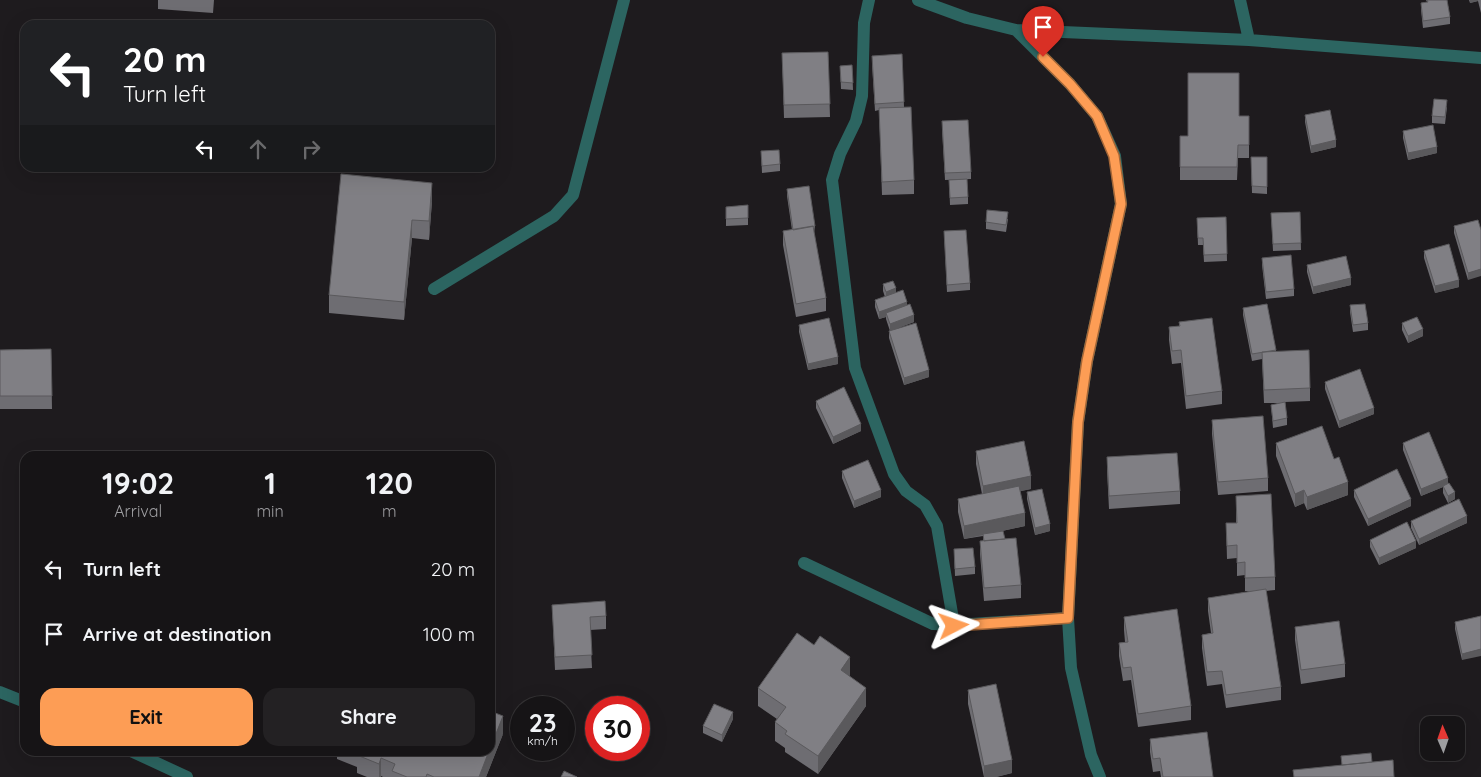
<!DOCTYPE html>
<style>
body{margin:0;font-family:Quicksand,sans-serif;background:#232123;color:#f1f3f6;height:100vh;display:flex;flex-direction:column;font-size:19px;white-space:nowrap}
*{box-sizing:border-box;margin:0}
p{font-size:16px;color:#9e9ea1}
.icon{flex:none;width:28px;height:28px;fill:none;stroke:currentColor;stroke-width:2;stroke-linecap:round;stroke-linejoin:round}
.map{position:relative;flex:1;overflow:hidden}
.details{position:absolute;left:20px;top:451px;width:475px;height:305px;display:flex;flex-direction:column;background:#161416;border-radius:15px;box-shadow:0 5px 20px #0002,0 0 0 1px #353335}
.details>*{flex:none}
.top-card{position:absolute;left:20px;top:20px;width:475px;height:152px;border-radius:15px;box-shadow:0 5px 20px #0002,0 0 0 1px #353335;background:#202124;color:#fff;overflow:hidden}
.needle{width:32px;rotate:358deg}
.buttons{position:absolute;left:1420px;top:716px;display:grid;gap:10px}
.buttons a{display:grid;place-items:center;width:45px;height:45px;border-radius:10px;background:#161416;box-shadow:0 5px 20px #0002,0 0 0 1px #353335;font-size:25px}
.speed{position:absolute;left:510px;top:696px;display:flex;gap:10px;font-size:25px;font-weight:700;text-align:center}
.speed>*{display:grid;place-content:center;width:65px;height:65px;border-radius:50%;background:#161416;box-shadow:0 5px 20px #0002,0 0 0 1px #353335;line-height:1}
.speed small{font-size:12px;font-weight:400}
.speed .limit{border:8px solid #d22;background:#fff;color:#111}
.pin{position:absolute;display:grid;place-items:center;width:42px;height:42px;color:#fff;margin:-51px -21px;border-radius:50% 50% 50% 0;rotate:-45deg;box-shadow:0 0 5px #0007}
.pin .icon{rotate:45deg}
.me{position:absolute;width:55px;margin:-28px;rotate:86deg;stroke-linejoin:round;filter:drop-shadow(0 0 4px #0008)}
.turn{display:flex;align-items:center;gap:18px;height:105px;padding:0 20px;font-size:22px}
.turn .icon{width:65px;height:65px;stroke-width:2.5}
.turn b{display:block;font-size:35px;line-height:42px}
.lanes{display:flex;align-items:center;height:48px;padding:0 20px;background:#0003;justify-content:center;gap:25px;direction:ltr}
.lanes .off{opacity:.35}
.eta{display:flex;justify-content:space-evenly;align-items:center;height:85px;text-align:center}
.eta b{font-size:30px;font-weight:700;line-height:35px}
.cta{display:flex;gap:10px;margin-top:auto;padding:10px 20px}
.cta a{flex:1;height:58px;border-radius:15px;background:#fd9d55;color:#111;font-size:20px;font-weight:700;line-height:58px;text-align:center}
.cta a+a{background:#232123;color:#f1f3f6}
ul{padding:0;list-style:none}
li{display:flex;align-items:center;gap:15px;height:65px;padding:0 20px}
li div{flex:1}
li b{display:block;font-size:19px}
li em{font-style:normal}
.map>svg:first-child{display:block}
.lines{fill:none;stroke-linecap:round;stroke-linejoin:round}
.lane{stroke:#2c6561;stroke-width:12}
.street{stroke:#2c6561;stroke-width:12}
.wall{fill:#6e6d72}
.shaded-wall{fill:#5a595c}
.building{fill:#807f84;stroke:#5a595c}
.route-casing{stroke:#a46637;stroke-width:12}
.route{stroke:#fd9d55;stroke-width:9}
</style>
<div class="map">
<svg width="1481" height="777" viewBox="0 0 1481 777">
<rect width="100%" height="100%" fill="#1e1b1e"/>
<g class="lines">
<path class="lane" d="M434 289 554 216 573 195 624 0"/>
<path class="street" d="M869 0 864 23 862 96 856 121 840 154 832 180 855 368 894 474 906 491 925 505 937 526 954 625
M918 0 967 18 1016 30 1249 40 1481 58
M1240 0 1249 40
M1016 30 1070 84 1097 116 1115 156 1121 204 1087 361 1078 422 1068 618 1071 668 1091 755 1100 777
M804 563 933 624 954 625 1068 618
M0 692 25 702
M131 751 187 777"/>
</g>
<path class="wall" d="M158 0H214L213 13 158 9Z
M1426 0H1447L1450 17V24L1423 28 1421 10V3L1427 2Z
M1469 0H1481V13L1478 1 1470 3Z
M828 52 830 117 784 118 782 53Z
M902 54 904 107 914 180V194L882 195 879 110 875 111 872 63Z
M852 65 853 90 841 89 840 66Z
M1447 107 1445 124 1432 123V116Z
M1305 115 1336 147 1311 153 1305 122Z
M1239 116H1249V158H1238L1237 180H1180V136H1188Z
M942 128 971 172V179L945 180Z
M1403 131 1437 153 1408 160 1403 138Z
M761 151 780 164V171L762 173Z
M1251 157H1267V194L1252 193Z
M949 180 968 197V204L950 205Z
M787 189 815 226 814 233 826 298V311L796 317 783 245V231L792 230 787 196Z
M432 201 429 240 412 238 404 320 329 313V295Z
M748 205V225L726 226V207Z
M1300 212 1301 250 1273 251 1271 213Z
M1226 217 1227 261 1204 262 1203 245H1198L1197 218Z
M1008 219 1006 232 986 229V222Z
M1478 220 1468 280 1454 233V226Z
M944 231 970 283V290L947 292Z
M1424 251 1459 287 1435 293 1424 258Z
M1262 258 1294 289V296L1266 299 1262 265Z
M1307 265 1351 285 1313 294 1307 272Z
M883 284 896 293 907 305 914 322 890 331 886 319V317L879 319 875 307V300L885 297 883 291Z
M1267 304 1276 351 1310 388V401L1285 402 1287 418V425L1273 428 1271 405 1283 403H1264L1262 359 1252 361 1243 315V308Z
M1350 305 1368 323V330L1353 332 1350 312Z
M1179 322 1222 391V404L1186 409 1181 363 1172 364 1169 340V327L1179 326Z
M1402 323 1423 336 1408 343 1402 330Z
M799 325 838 364 808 370 799 332Z
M889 331 929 377 904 385 889 338Z
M51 349 52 409H0V350Z
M1325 382 1374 414 1339 428 1325 389Z
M816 401 861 431 833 444 816 408Z
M1212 420 1268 478V491L1218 495 1212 434Z
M1276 443 1348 495 1307 510 1304 503 1295 507 1276 456Z
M1403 443 1448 484 1455 499 1448 503 1443 493V487L1421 496 1403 450Z
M976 451 1031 489 1020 491 1025 526 1002 531 1021 585V598L984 601 980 554V541H983V536L964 539 958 512V499L982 494 976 464Z
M1107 457 1180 491V504L1109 509 1107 470Z
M842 471 881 497 854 508 842 478Z
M1354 490 1411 506 1368 526 1354 497Z
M1027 492 1050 531 1035 535 1027 499Z
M1236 496 1275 577V590L1266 591 1281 687V700L1226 708 1222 684 1207 686 1202 648V635L1211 633 1208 611V598L1253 591H1245V575L1237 576V558L1227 559 1226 523H1236Z
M1411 521 1467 523 1419 545 1411 528Z
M1370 540 1416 548 1379 565 1370 547Z
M954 549 975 567V574L955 576Z
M552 605 606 616V629L590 630 592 668 555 670Z
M1481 616 1462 660 1455 629V622Z
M1124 617 1191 706V720L1138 727 1131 680 1123 681 1119 656V643L1125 642 1124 630Z
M1295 627 1345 664V677L1301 684 1295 640Z
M850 675 849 676 866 706 818 774 785 752V748L775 741V722L777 719 758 706V688Z
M968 690 1012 773 996 777H984L968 704Z
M733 719 722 742 703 733V726Z
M503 734 486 777H383L381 776V777H367L357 773V767L337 759V751H490Z
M1150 739 1213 777H1161L1160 771 1153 772 1150 752Z"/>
<path class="shaded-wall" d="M1470 0H1478V1L1470 3Z
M1336 140V147L1311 153V146Z
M1437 147V153L1408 160V153Z
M432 183V201L429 240V221Z
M412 220V238L404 320V302Z
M1481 269V276L1468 280V273Z
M1351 278V285L1313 294V287Z
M1459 280V287L1435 293V286Z
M896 288V295L886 299V292Z
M907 302V309L886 313V317L879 319V312Z
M914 315V322L890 331V324Z
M1423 329V336L1408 343V336Z
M838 357V364L808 370V364Z
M929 370V377L904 385V378Z
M1374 408V414L1339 428V421Z
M861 424V431L833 444V437Z
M1031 476V489L983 499V486Z
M1448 478V485L1421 496V489Z
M1348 482V495L1307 510V497Z
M881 490V497L854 508V501Z
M1304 490V503L1295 507V494Z
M1455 492V499L1448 503V496Z
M1411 499V506L1368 526V519Z
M1025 513V526L964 539V526Z
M1467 516V523L1419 545V539Z
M1050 524V531L1035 535V528Z
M1416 541V548L1379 565V558Z
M1481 649V656L1462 660V654Z
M850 657V675L841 689V670Z
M866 688V706L818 774V756Z
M733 712V719L722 742V735Z
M503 716V734L486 777H479L489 751H490V749Z
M381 758V777H379V764Z
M1012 760V773L996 777H984V766Z"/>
<path class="building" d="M1427 0H1447L1450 17 1423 21 1421 3 1428 2Z
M828 52 830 104 784 105 782 53Z
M902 54 904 102 875 104 872 56Z
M852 65 853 83 841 82 840 66Z
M1188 73H1239V116H1249V145H1238L1237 167H1180V136H1188Z
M1434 99 1447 100 1445 117 1432 116Z
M911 107 914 180 882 182 879 108Z
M1330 110 1336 140 1311 146 1305 115Z
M968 120 971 172 945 173 942 121Z
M1433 125 1437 147 1408 153 1403 131Z
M779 150 780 164 762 166 761 151Z
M1251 157H1267V187L1252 186Z
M341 174 432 183 429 221 412 220 404 302 329 295Z
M967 179 968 197 950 198 949 180Z
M809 186 815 226 793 230 787 189Z
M748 205V218L726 219V207Z
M987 210 1008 212 1006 225 986 222Z
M1300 212 1301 243 1273 244 1271 213Z
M1226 217 1227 254 1204 255 1203 238H1198L1197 218Z
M1478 220 1481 230V269L1468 273 1454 226Z
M813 226 826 298 796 304 783 231Z
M966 230 970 283 947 285 944 231Z
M1449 244 1459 280 1435 286 1424 251Z
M1291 255 1294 289 1266 292 1262 258Z
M1346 256 1351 278 1313 287 1307 265Z
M893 281 896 288 886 292 883 284Z
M903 290 907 302 879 312 875 300Z
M910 304 914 315 890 324 886 313Z
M1267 304 1276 350 1252 354 1243 308Z
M1365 304 1368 323 1353 325 1350 305Z
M1417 317 1423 329 1408 336 1402 323Z
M829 318 838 357 808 364 799 325Z
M1212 318 1222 391 1186 396 1181 350 1172 351 1169 327 1180 326 1179 322Z
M916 323 929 370 904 378 889 331Z
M51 349 52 396H0V350Z
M1309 350 1310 388 1264 390 1262 352Z
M1360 369 1374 408 1339 421 1325 382Z
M844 387 861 424 833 437 816 401Z
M1285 402 1287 418 1273 421 1271 405Z
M1263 416 1268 478 1218 482 1212 420Z
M1322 426 1334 459 1339 457 1348 482 1307 497 1304 490 1295 494 1276 443Z
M1429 432 1448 478 1421 489 1403 443Z
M1024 441 1031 476 983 486 976 451Z
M153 453 167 456H152Z
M1177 453 1180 491 1109 496 1107 457Z
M868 460 881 490 854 501 842 471Z
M1397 469 1411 499 1368 519 1354 490Z
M1449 483 1455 492 1448 496 1443 486Z
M1019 486 1025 513 964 526 958 499Z
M1042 489 1050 524 1035 528 1027 492Z
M1271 494 1275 577 1245 578V562L1237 563V545L1227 546 1226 523H1237L1236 496Z
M1459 499 1467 516 1419 539 1411 521Z
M1407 522 1416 541 1379 558 1370 540Z
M1003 531 1005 539 984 541 983 534Z
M1016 538 1021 585 984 588 980 541Z
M973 548 975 567 955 569 954 549Z
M1266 589 1281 687 1226 695 1222 671 1207 672 1202 635 1213 633 1208 598Z
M605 601 606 616 590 617 592 655 555 657 552 605Z
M1177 609 1191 706 1138 714 1131 667 1123 668 1119 643 1128 642 1124 617Z
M1481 616V649L1462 654 1455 622Z
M1339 621 1345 664 1301 670 1295 627Z
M797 633 814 645 820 636 850 657 841 670 866 688 818 756 785 734 787 731 775 722 786 707 758 688Z
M996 684 1012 760 984 766 968 690Z
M714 704 733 712 722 735 703 726Z
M490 711 503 716 490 749Z
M1207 732 1213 777H1163L1160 758 1153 759 1150 739Z
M358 751H489L479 777H434L427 774 426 777H407L392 771 395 764 381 758 379 764 357 755Z
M1371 753 1372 762 1342 765 1341 756Z
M1393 760 1394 777H1294L1293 770Z
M564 771 577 777H561Z"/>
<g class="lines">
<defs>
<path id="route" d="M954 626 1068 618 1078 422 1087 361 1121 204 1114 156 1097 116 1070 84 1043 57"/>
</defs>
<use href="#route" class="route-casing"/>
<use href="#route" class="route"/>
</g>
</svg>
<div class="buttons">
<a><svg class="needle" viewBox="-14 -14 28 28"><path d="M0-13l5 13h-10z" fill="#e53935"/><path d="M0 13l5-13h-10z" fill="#9e9ea1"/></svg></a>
</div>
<div class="speed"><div>23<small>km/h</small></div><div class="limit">30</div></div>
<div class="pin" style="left:1043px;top:57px;background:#d93025"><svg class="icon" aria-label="arrive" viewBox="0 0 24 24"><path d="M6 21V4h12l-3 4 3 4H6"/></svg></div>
<svg class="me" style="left:954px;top:626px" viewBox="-20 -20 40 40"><path d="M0-17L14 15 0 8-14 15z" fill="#fd9d55" stroke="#fff" stroke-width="4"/></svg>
<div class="top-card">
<div class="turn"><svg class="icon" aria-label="left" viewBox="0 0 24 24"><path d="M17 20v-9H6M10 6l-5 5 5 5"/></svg><div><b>20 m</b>Turn left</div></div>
<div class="lanes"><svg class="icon" aria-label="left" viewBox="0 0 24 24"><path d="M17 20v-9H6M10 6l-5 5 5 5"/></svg><svg class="icon off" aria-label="ahead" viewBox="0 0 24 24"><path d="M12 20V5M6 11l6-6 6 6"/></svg><svg class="icon off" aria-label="right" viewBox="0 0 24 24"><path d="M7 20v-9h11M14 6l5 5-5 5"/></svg></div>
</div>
<section class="details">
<div class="eta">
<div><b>19:02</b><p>Arrival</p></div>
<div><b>1</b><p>min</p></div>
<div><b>120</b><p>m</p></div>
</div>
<ul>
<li><svg class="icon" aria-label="left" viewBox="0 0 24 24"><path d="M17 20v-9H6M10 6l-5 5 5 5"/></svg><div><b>Turn left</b></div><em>20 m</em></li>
<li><svg class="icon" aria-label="arrive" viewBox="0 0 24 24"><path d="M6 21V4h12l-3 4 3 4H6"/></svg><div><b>Arrive at destination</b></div><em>100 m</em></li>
</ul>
<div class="cta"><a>Exit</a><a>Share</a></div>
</section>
</div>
